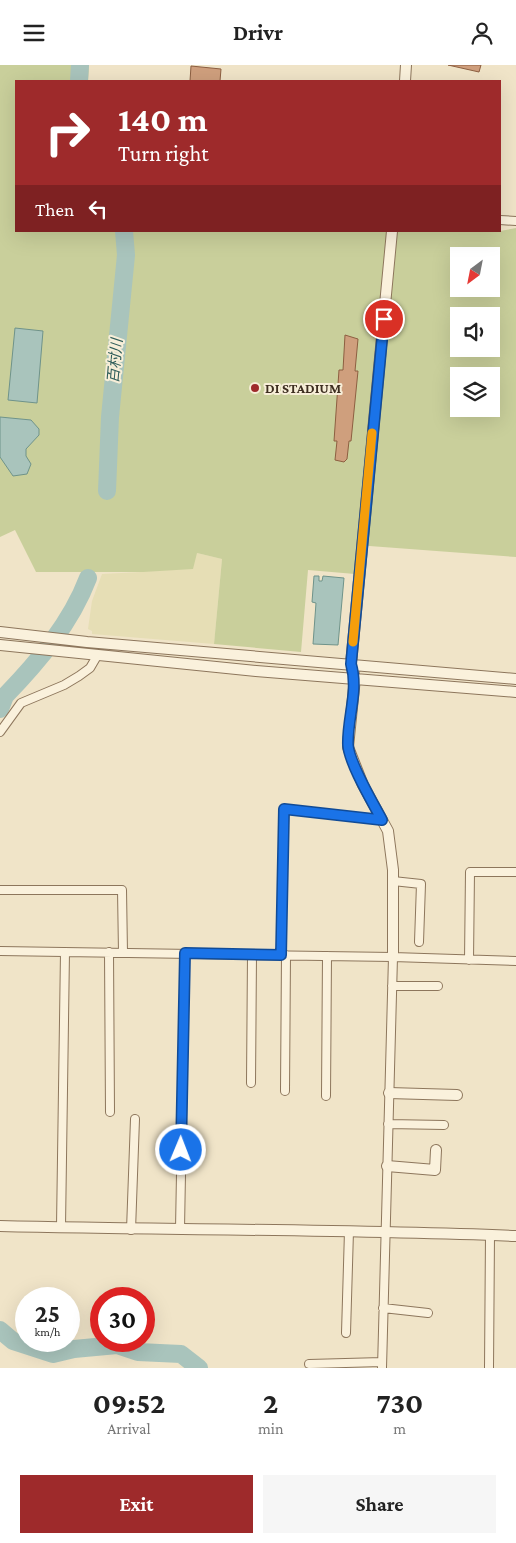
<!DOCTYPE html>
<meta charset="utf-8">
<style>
body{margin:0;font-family:"Crimson Pro","Noto Sans JP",serif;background:#f6f6f6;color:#222;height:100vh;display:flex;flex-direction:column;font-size:19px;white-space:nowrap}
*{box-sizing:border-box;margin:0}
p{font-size:16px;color:#767676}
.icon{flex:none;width:28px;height:28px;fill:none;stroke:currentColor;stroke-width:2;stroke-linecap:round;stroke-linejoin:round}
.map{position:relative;height:1303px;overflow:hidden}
.details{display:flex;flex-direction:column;background:#fff;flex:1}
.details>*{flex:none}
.hud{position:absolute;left:15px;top:15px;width:486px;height:152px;border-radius:0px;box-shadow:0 5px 20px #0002;background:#9e2a2b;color:#fff;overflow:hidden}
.needle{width:32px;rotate:212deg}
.buttons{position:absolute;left:450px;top:182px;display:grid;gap:10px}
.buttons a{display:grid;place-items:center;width:50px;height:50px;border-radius:0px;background:#fff;box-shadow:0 5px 20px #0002;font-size:25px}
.speed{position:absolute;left:15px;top:1222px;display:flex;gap:10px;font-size:25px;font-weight:700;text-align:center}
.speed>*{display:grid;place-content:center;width:65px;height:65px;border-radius:50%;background:#fff;box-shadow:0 5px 20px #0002;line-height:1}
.speed small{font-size:12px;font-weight:400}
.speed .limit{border:8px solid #d22;background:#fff;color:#111}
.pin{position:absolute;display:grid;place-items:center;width:42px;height:42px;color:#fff;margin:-21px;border:2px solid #fff;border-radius:50%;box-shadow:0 1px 5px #0007}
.me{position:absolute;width:55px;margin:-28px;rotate:1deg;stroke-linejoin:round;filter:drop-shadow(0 0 4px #0008)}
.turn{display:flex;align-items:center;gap:18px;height:105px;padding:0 20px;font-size:22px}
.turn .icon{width:65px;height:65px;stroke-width:2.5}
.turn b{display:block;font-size:35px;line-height:42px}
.then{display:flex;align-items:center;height:48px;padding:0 20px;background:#0003;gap:10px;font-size:19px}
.eta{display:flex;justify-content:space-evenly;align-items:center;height:85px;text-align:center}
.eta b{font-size:30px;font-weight:700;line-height:35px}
.cta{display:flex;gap:10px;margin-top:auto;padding:10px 20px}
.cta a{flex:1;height:58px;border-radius:0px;background:#9e2a2b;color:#fff;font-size:20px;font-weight:700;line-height:58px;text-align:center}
.cta a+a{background:#f6f6f6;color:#222}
header{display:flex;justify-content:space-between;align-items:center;height:65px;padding:0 20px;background:#fff;font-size:22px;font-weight:700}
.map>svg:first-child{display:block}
.farmland{fill:#e6deb5}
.green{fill:#c9cf9b;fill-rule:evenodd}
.water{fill:#a9c4bc;stroke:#6f938a}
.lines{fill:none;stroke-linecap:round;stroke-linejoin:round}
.river{stroke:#a9c4bc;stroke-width:18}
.building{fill:#cf9f7d;stroke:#8d5f41}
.minor-casing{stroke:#8d765c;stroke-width:10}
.tertiary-casing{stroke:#8d765c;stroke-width:12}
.minor{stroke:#faf1dc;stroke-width:8}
.tertiary{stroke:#faf1dc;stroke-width:10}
.route-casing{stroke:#114b97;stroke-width:12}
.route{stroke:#1a73e8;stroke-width:9}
.slow{stroke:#f59e0b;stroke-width:9}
.poi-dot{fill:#9e2a2b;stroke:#f7eed8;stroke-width:2}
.labels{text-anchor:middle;stroke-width:4;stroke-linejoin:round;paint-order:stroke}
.poi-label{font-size:14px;font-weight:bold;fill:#3d2e20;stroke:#f7eed8;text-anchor:start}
.water-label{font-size:15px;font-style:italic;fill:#2f5d5a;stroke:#f7eed8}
</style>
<header><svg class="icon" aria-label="menu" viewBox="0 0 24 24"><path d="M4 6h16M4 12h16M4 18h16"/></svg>Drivr<svg class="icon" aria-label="person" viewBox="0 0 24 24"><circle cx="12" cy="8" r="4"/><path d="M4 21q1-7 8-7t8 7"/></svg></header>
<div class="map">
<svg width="516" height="1303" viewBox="0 0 516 1303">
<rect width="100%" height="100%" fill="#f0e4c8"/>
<path class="farmland" d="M197 488 222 494 214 579 92 569V566L88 564 92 536 102 509 141 507Z"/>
<path class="green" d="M0 0H89L88 16H16V166H500L516 163V492L356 480 355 509 308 505 301 587 214 579 222 494 197 488 193 504 143 507H36L15 465 0 472ZM459 191H491V224H459ZM459 251H491V284H459ZM459 311H491V344H459Z"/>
<path class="water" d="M15 263 43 266 37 338 8 335Z
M0 352 31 355 39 364V370L26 384V391L31 399 27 409 13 411 0 392Z
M314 511H319V516H322L323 511 344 513 338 580 313 579 316 538 312 537Z"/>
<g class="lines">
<path class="river" d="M79 16 80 0
M107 426 110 352 126 190 124 166
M0 644 5 631C38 597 71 558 88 513
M0 1265 13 1276 53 1289 74 1284 117 1280 138 1287 181 1289 199 1303"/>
</g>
<path class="building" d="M448 0H481L479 7Z
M191 1 221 4 220 16H190Z
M345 270 358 274 355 306H358L351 376H349L347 394 344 397 335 395 337 376H334L339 305H343Z"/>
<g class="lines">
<defs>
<path id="minor" d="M500 155 516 156
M0 667 21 638 64 620 79 611 90 603 97 591
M393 816 421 819 419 877
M0 825H122L123 888
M0 886 393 892 516 896
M109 887 110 1047
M281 890 284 744 382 755
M469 895 470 807H516
M392 921H438
M251 1018 252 890
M285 1026 286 890
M326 1031 327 891
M388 1059 444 1060
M61 1162 65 887
M180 1164 185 888
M131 1165 135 1054
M383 1243 428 1248
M346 1268 349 1166
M309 1299 382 1297
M382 1303 393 892
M489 1303 490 1170"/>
<path id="tertiary" d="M405 16 406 0
M392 166 351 599 355 613 348 682 363 720 388 766 393 805V892
M0 567 87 577 516 614
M0 580 256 606 516 627
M389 1028 457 1030
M387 1101 435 1105 436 1085
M0 1161C172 1165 344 1164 516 1171"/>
</defs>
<use href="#minor" class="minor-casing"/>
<use href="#tertiary" class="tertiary-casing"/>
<use href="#minor" class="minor"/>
<use href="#tertiary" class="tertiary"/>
</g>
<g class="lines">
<defs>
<path id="route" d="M181 1085 185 888 281 890 284 744 382 755C373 738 349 698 348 680 347 653 359 626 351 599L384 254"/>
</defs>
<use href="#route" class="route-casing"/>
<use href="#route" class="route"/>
<path class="slow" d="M353 577 372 368"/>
</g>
<circle class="poi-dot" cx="255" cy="323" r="5"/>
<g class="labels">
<g class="poi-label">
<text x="265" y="328">DI STADIUM</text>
</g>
<g class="water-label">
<text transform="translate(115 296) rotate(-85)" y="5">百村川</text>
</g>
</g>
</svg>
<div class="buttons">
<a><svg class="needle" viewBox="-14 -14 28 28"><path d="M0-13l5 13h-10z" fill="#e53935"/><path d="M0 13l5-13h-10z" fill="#767676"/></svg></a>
<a><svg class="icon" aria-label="sound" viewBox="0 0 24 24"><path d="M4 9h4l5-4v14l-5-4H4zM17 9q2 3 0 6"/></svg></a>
<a><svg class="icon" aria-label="layers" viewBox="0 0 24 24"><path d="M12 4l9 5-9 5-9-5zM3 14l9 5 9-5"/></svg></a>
</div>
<div class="speed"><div>25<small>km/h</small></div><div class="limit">30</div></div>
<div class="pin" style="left:384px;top:254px;background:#d93025"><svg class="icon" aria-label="arrive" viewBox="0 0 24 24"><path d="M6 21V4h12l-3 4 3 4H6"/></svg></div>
<svg class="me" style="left:181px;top:1085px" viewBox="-20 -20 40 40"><circle r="17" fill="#1a73e8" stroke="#fff" stroke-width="3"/><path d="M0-11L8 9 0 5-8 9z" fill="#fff"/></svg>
<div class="hud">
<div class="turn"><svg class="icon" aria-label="right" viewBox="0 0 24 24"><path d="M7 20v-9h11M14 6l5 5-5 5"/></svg><div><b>140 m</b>Turn right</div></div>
<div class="then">Then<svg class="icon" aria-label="left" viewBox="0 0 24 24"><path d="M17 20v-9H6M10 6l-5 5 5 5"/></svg></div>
</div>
</div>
<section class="details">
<div class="eta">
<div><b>09:52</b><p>Arrival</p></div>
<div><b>2</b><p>min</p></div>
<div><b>730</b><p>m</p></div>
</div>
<div class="cta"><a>Exit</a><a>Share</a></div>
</section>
